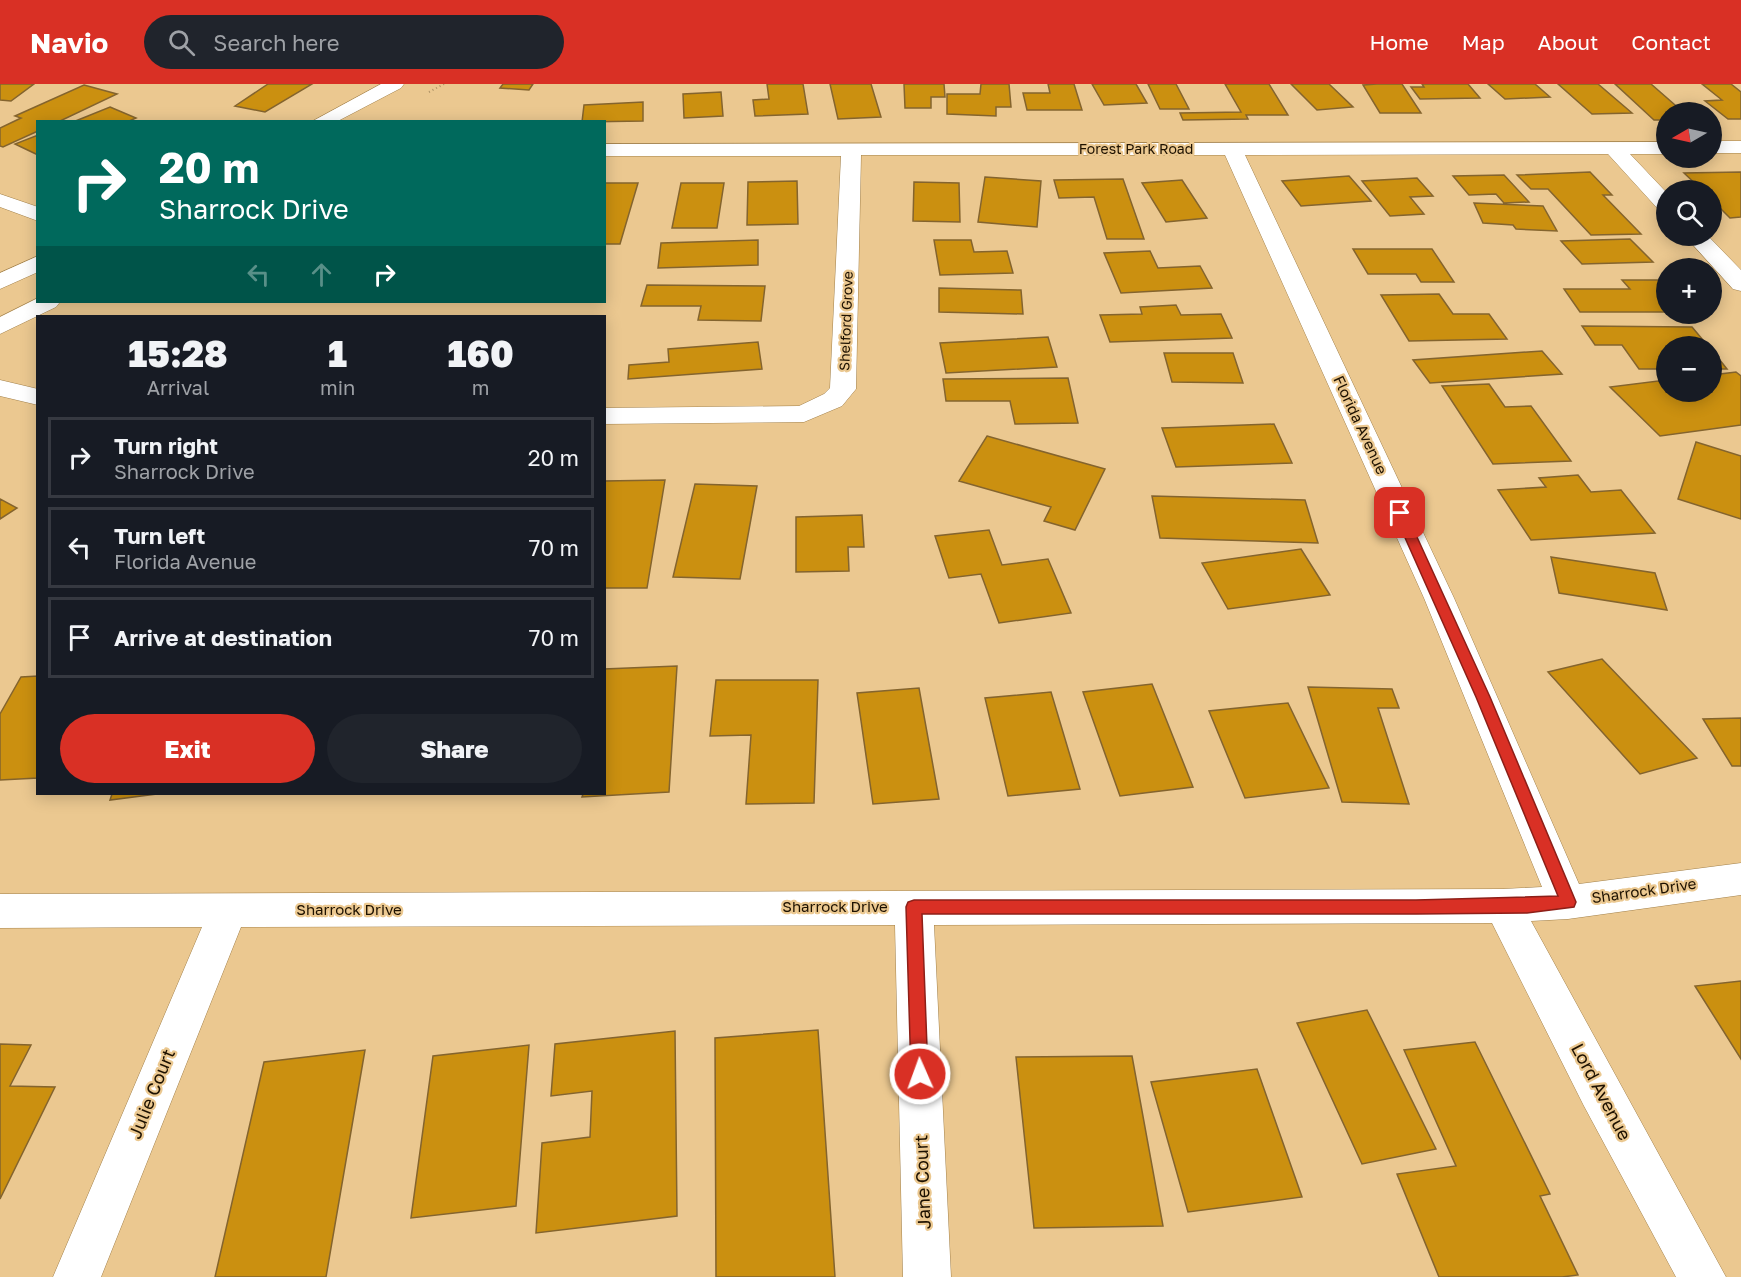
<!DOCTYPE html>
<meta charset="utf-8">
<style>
body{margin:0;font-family:"Golos Text",sans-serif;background:#20242c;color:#f1f3f6;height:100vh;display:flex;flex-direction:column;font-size:22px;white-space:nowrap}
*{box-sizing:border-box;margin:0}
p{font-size:20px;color:#9ea1a6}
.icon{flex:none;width:33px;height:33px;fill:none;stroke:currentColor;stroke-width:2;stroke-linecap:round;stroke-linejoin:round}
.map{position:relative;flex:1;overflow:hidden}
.side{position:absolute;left:36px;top:231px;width:570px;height:480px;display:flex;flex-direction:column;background:#171b24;border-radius:0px;box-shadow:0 3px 15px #0003}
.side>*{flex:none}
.banner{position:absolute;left:36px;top:36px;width:570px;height:183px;border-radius:0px;box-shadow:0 3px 15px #0003;background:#00695c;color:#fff;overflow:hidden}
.needle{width:39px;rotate:261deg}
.controls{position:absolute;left:1656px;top:18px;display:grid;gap:12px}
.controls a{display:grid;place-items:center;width:66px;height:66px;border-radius:50%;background:#171b24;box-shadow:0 3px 15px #0003;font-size:30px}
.pin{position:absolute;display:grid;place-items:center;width:51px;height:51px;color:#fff;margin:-26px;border-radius:12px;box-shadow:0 3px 9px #0006}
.me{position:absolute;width:66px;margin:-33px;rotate:358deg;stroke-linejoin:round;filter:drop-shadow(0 0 4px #0008)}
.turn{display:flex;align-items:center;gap:21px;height:126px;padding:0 24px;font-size:27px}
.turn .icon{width:78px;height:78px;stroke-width:2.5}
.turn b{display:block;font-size:42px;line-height:51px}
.lanes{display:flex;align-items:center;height:57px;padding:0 24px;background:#0003;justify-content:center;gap:30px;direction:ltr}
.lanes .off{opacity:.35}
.eta{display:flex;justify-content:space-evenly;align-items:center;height:102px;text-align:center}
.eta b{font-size:36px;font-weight:800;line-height:42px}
.action{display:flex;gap:12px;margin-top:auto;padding:12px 24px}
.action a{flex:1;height:69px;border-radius:36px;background:#d93025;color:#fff;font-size:24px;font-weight:800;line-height:69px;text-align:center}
.action a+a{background:#20242c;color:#f1f3f6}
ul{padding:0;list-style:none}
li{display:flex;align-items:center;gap:18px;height:81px;margin:0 12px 9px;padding:0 12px;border:3px solid #363941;border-radius:0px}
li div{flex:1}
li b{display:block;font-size:22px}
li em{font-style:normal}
header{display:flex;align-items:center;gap:36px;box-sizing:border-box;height:84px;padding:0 30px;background:#d93025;color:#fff}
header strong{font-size:28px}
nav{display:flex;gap:33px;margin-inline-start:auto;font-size:21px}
.search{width:420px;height:54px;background:#20242c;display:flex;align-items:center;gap:15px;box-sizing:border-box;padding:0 21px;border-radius:33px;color:#9ea1a6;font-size:22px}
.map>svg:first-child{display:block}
.building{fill:#cb9010;stroke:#84642e;stroke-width:1.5}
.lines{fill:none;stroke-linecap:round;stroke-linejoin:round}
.minor-casing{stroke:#a2814b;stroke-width:1}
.major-casing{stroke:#a2814b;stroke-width:1}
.path{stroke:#ab9064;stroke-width:2;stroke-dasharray:1 3;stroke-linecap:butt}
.minor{fill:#fff;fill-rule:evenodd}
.major{fill:#fff;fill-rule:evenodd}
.route{fill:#d93025;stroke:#8d1f18;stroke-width:1.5}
.labels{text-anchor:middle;stroke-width:4.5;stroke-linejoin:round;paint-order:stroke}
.far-street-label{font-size:14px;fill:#1d1100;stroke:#ebc890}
.street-label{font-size:15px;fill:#1d1100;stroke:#ebc890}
.near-street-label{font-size:18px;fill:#1d1100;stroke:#ebc890}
</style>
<header>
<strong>Navio</strong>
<div class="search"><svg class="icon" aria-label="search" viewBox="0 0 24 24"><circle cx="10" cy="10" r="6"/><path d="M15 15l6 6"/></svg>Search here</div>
<nav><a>Home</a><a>Map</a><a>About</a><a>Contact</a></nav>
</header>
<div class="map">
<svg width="1741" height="1193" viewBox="0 0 1741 1193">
<rect width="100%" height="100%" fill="#ebc890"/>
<path class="building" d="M0 0H34L11 17 0 16Z
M268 0H312L265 28 235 22Z
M503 0H533L529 6 500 4Z
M767 0H803L808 30 755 32 753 16 769 15Z
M830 0H871L881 33 838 35Z
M904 0H944L945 13H931V24H905Z
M981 0H1009L1011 23H996V32L947 30V10H980Z
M1048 0H1074L1082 26H1027L1023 9H1050Z
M1092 0H1136L1147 19 1104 21Z
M1148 0H1176L1189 25H1160Z
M1225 0H1269L1288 31H1246L1248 35 1183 36 1180 29 1241 28Z
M1291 0H1329L1353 23 1317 26Z
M1377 0H1402L1421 29H1380L1363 1Z
M1422 0H1468L1480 14 1420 15 1411 3H1424Z
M1488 0H1535L1550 13 1505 15Z
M1558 0H1598L1632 29 1592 30Z
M1615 0H1651L1683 28H1666V36H1654Z
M1702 0H1731L1741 8V35H1728L1705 17 1722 16Z
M84 1 117 10 58 38H38V47L3 63 0 62V44L21 34 15 32Z
M721 8 723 32 684 34 683 10Z
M643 18V37L582 38 584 21Z
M110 23 136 34 127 38H73Z
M38 51V71L15 60Z
M1590 88 1612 111H1603L1641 150 1591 151 1548 105H1531L1517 91Z
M1741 88V133L1730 134 1712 116V106H1702L1684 89Z
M1504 91 1529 118 1504 119 1496 110 1469 111 1453 92Z
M1349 92 1371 117 1301 122 1282 97Z
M985 93 1041 97 1037 143 978 138Z
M1417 94 1433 112 1410 113 1424 130 1390 132 1362 97Z
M1123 95 1144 155H1107L1094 113 1059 114 1054 96Z
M1182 96 1207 134 1166 138 1142 99Z
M797 97 798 140 747 141 748 98Z
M914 98 959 99 960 138 913 137Z
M604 99H638L620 160H604Z
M681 99H724L717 144H672Z
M1474 119 1543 122 1557 147 1516 145 1513 141 1483 139Z
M1630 155 1653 178 1582 180 1561 157Z
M758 156V181L658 184 661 159Z
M934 156H971L974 168 1007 167 1013 189 940 191Z
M1353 165H1432L1454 198H1421L1416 190H1368Z
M1150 167 1158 184 1200 182 1212 204 1121 209 1104 169Z
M1622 196H1658L1666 207V228H1580L1564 205H1630Z
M647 201 765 202 761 237 698 236 701 222H641Z
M939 204 1021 206 1023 230 939 228Z
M1439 210 1453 230H1489L1507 255 1409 257 1381 211Z
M1176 221 1181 231 1221 230 1232 254 1110 258 1100 231 1142 230 1140 223Z
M1582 242 1692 243 1708 262H1666V285H1639L1622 261H1595Z
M1048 253 1057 283 946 289 940 259Z
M758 258 762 285 628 295 629 281 669 278 668 265Z
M1712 266 1727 285H1712Z
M1542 267 1562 290 1430 299 1413 276Z
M1164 269H1233L1243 299 1172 298Z
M1736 288 1741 292V341L1660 352 1610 303 1666 296V308H1712V291Z
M1068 294 1078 339 1015 340 1010 317H946L943 295Z
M1489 300 1505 323 1531 322 1571 377 1493 380 1442 302Z
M1274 340 1292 379 1176 383 1162 344Z
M987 352 1105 385 1075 446 1044 437 1051 423 959 397Z
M1696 358 1741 372V435L1678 415Z
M1578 391 1591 408 1621 406 1655 449 1531 456 1498 406 1546 403 1539 394Z
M665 396 647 504H604V397Z
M695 400 757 402 740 495 673 493Z
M1152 412 1305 416 1318 459 1160 454Z
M0 415 17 424 0 435Z
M862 431 864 463H848L849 487 796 488V433Z
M989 446 1002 481 1048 475 1071 529 999 539 981 490 949 494 935 452Z
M1301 465 1330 511 1228 525 1202 479Z
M1551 473 1655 489 1667 526 1559 509Z
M1602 575 1697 674 1640 690 1548 588Z
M677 582 669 708 582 713 583 710H604V585Z
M38 592V694L0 696V630L21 593Z
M716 596H818L814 719 746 720 751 651 710 652Z
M1152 600 1193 703 1120 712 1083 608Z
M1308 603 1392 605 1399 624H1378L1409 720 1342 718Z
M919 604 939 715 873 720 857 609Z
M1051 608 1080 705 1008 712 985 614Z
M1288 619 1329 704 1245 714 1209 627Z
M1741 634V682H1732L1703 635Z
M112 710H157L110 716Z
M1741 897V975L1695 902Z
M1367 926 1436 1065 1362 1080 1297 939Z
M818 946 835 1193H716L715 954Z
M675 947 677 1132 536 1149 542 1059 590 1053 592 1007 551 1012 555 960Z
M1475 958 1550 1110 1540 1112 1578 1191 1562 1193H1439L1397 1090 1456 1082 1404 966Z
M0 960 31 961 10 1002 55 1003 0 1115Z
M529 961 516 1122 411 1134 433 972Z
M365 966 326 1193H215L264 978Z
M1132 972 1163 1142 1034 1144 1016 973Z
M1257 985 1302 1113 1188 1128 1151 998Z"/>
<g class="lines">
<defs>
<path id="minor" d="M1712 57H1741V69H1712Z
M1666 58V70H1630L1666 108V126L1658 125 1608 70 1245 71 1454 514 1579 800 1741 779V811L1568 835 1531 837 1726 1193H1676L1584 1022 1492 839 934 841 951 1193H903L895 841 241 843 101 1193H53L202 843 0 844V810L1503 805 1542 803 1424 514 1225 71H861L856 305 842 322 804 338 604 340V324L799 322 824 310 830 304 841 72H604V60Z
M0 110 38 123V137L0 123Z
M1685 152H1708L1741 186V207L1733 205Z
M38 214V218H60L56 223 0 250V233Z
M0 296 38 305V321L0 312Z"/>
<path id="major" d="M381 0H404L401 4 336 38H311Z
M38 172V188L0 205V189Z"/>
</defs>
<use href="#minor" class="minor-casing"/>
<use href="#major" class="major-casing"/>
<path class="path" d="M429 8 444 0"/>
<use href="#minor" class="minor"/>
<use href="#major" class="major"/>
</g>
<path class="route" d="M1400 425 1406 429 1490 613 1576 818 1574 823 1527 829 1416 830H922L928 990 926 997 920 999 913 997 911 990 906 823 908 818 914 816H1416L1558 812 1476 613 1394 429Z"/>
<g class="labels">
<g class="far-street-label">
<text x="1136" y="70">Forest Park Road</text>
<text transform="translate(846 237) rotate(-88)" y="5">Shelford Grove</text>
</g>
<g class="street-label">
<text transform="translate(1360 341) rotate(65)" y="5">Florida Avenue</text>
<text transform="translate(1644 807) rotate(-8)" y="5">Sharrock Drive</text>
<text x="835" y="828">Sharrock Drive</text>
<text x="349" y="831">Sharrock Drive</text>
</g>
<g class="near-street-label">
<text transform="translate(1601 1008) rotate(62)" y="6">Lord Avenue</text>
<text transform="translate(152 1010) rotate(-68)" y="6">Julie Court</text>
<text transform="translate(923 1098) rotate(-92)" y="6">Jane Court</text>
</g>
</g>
</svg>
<div class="controls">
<a><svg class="needle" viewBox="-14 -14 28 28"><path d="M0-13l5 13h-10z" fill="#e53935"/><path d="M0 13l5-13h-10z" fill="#9ea1a6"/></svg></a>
<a><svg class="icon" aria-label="search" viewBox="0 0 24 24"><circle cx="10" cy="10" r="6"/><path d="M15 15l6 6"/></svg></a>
<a>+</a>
<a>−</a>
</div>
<div class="pin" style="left:1400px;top:429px;background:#d93025"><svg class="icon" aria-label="arrive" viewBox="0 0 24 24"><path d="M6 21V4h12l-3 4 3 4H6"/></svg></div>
<svg class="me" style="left:920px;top:990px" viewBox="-20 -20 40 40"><circle r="17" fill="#d93025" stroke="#fff" stroke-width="3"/><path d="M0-11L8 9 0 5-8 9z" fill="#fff"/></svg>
<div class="banner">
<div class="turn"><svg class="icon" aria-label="right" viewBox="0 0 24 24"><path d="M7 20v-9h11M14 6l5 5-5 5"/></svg><div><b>20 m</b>Sharrock Drive</div></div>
<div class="lanes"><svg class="icon off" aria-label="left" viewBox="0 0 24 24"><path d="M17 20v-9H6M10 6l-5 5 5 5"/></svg><svg class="icon off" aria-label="ahead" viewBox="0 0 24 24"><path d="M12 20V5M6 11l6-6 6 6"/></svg><svg class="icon" aria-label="right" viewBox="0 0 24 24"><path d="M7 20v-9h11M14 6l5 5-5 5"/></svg></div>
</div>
<section class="side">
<div class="eta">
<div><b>15:28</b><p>Arrival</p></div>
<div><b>1</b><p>min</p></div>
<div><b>160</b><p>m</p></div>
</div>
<ul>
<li><svg class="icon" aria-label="right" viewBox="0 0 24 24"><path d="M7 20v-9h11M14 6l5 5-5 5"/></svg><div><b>Turn right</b><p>Sharrock Drive</p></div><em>20 m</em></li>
<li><svg class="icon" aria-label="left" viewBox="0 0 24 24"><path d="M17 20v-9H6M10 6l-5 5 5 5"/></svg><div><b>Turn left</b><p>Florida Avenue</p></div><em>70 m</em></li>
<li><svg class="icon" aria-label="arrive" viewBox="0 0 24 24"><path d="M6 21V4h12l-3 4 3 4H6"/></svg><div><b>Arrive at destination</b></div><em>70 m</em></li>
</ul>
<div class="action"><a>Exit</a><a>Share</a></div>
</section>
</div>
